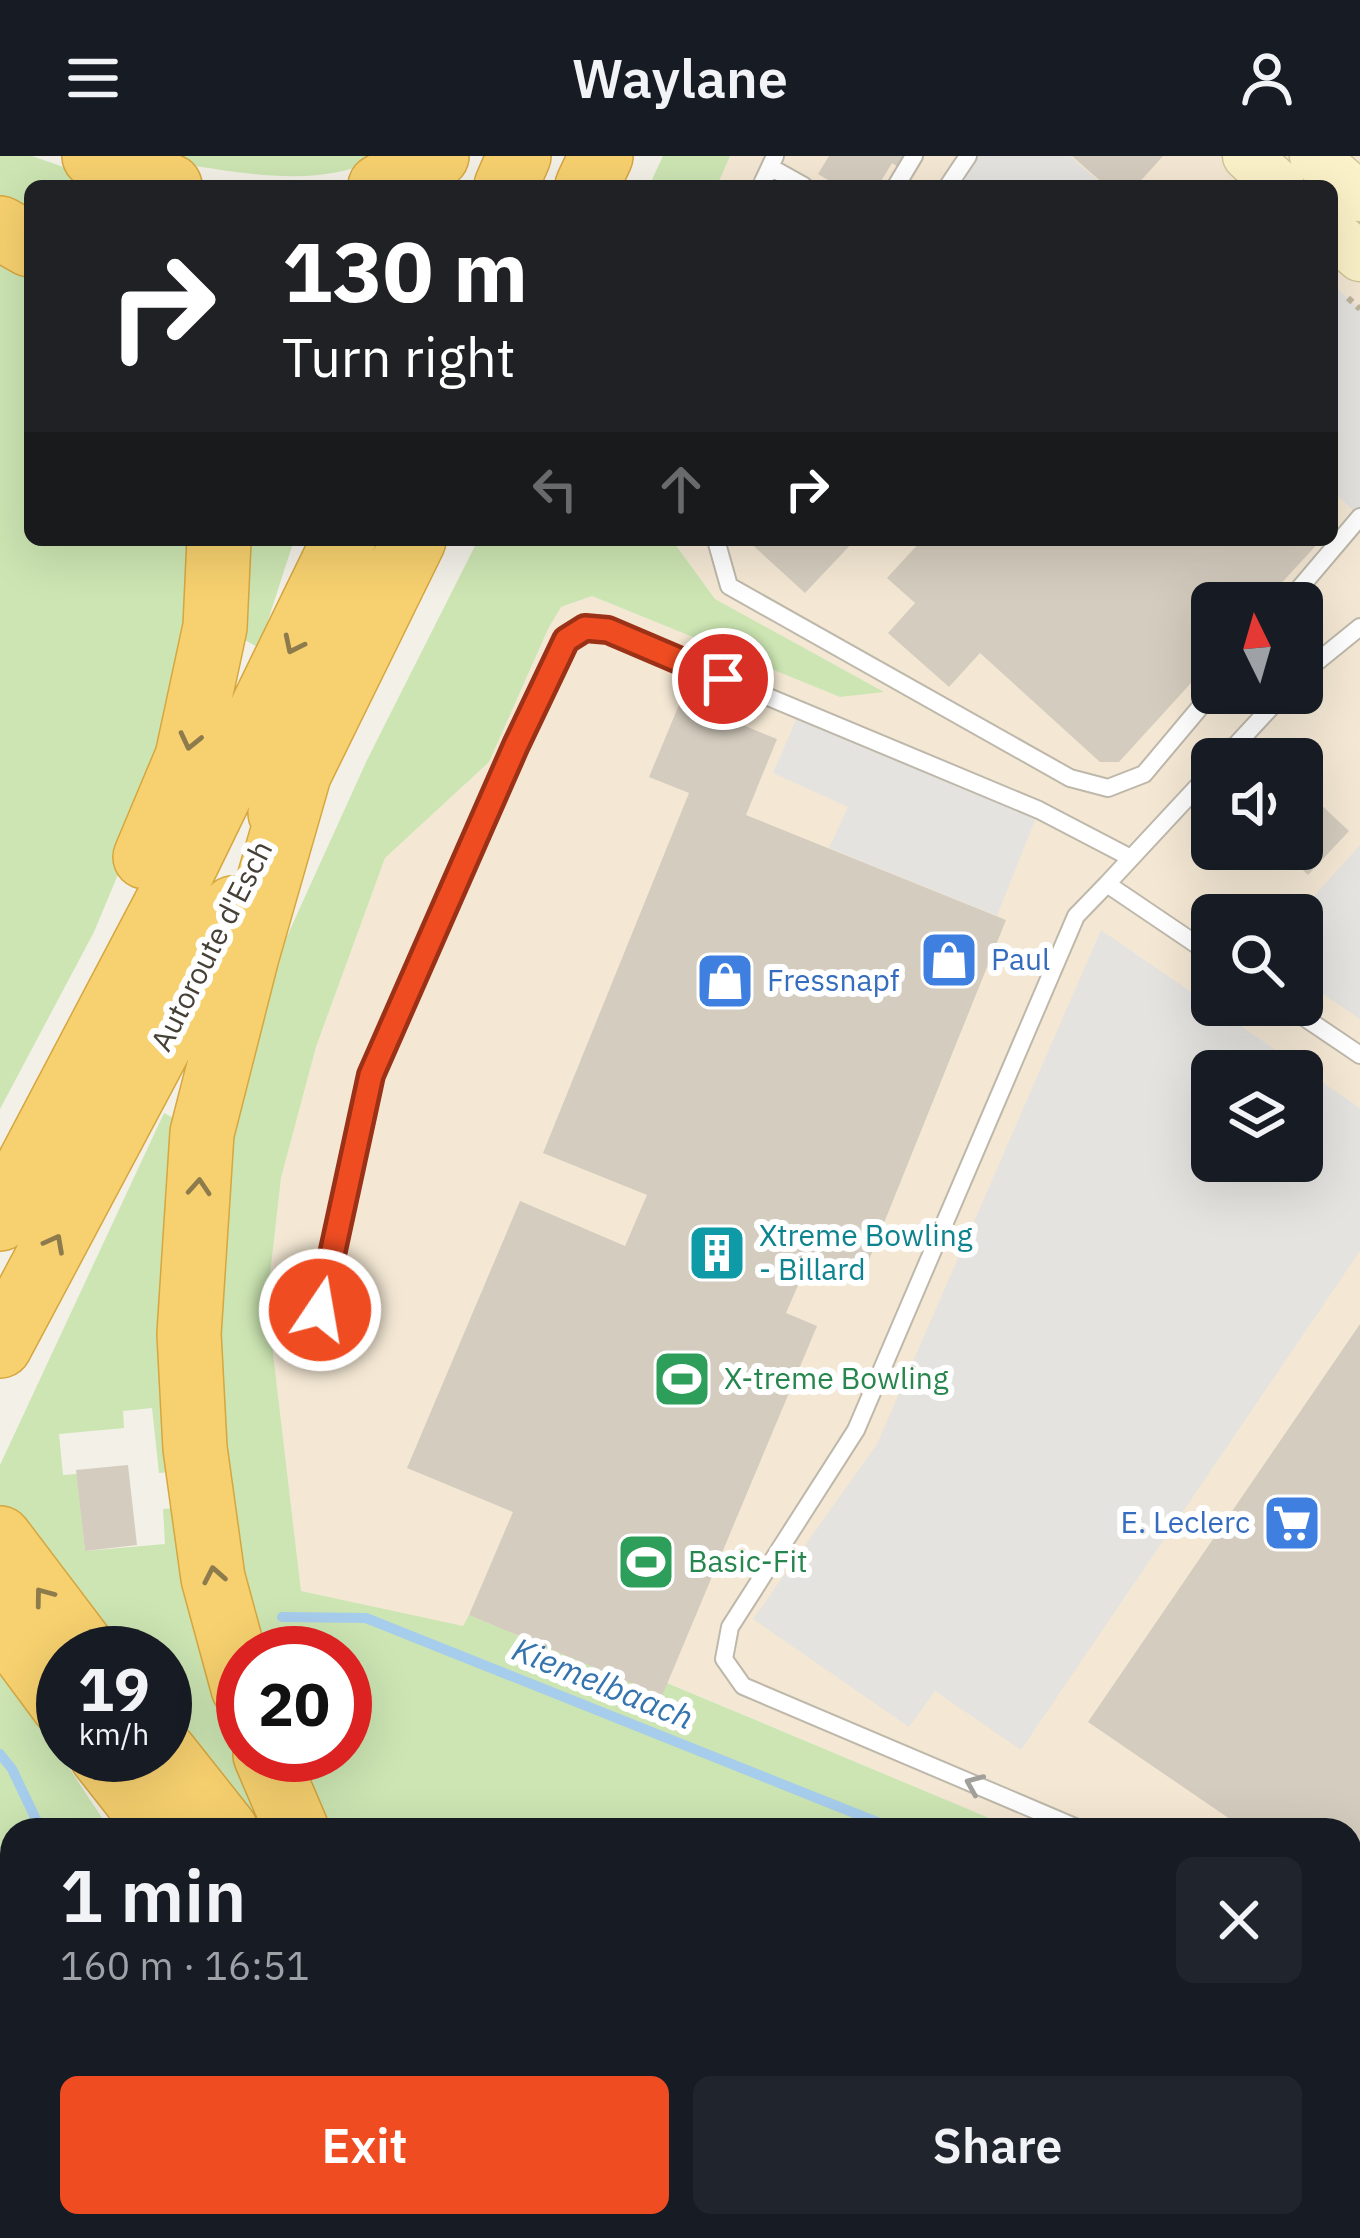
<!DOCTYPE html>
<meta charset="utf-8">
<style>
body{margin:0;font-family:"IBM Plex Sans",sans-serif;background:#20242c;color:#f1f3f6;height:100vh;display:flex;flex-direction:column;font-size:45px;white-space:nowrap}
*{box-sizing:border-box;margin:0}
p{font-size:39px;color:#9ea1a6}
.icon{flex:none;width:66px;height:66px;fill:none;stroke:currentColor;stroke-width:2;stroke-linecap:round;stroke-linejoin:round}
.map{position:relative;flex:1;overflow:hidden}
.panel{position:absolute;left:0px;top:1662px;width:1362px;height:420px;display:flex;flex-direction:column;background:#171b24;border-radius:36px 36px 0 0;box-shadow:0 12px 48px #0002}
.panel>*{flex:none}
.guide{position:absolute;left:24px;top:24px;width:1314px;height:366px;border-radius:18px;box-shadow:0 12px 48px #0002;background:#202124;color:#fff;overflow:hidden}
.needle{width:78px;rotate:355deg}
.buttons{position:absolute;left:1191px;top:426px;display:grid;gap:24px}
.buttons a{display:grid;place-items:center;width:132px;height:132px;border-radius:18px;background:#171b24;box-shadow:0 12px 48px #0002;font-size:60px}
.speed{position:absolute;left:36px;top:1470px;display:flex;gap:24px;font-size:60px;font-weight:700;text-align:center}
.speed>*{display:grid;place-content:center;width:156px;height:156px;border-radius:50%;background:#171b24;box-shadow:0 12px 48px #0002;line-height:1}
.speed small{font-size:30px;font-weight:400}
.speed .limit{border:18px solid #d22;background:#fff;color:#111}
.pin{position:absolute;display:grid;place-items:center;width:102px;height:102px;color:#fff;margin:-51px;border:6px solid #fff;border-radius:50%;box-shadow:0 3px 12px #0007}
.me{position:absolute;width:132px;margin:-66px;rotate:12deg;stroke-linejoin:round;filter:drop-shadow(0 0 9px #0008)}
.turn{display:flex;align-items:center;gap:42px;height:252px;padding:0 60px;font-size:54px}
.turn .icon{width:156px;height:156px;stroke-width:2.5}
.turn b{display:block;font-size:84px;line-height:102px}
.lanes{display:flex;align-items:center;height:114px;padding:0 60px;background:#0003;justify-content:center;gap:60px;direction:ltr}
.lanes .off{opacity:.35}
.round{display:grid;place-items:center;flex:none;width:126px;height:126px;border-radius:18px;background:#20242c}
.summary{display:flex;align-items:center;justify-content:space-between;height:204px;padding:0 60px}
h1{font-size:72px;font-weight:600;line-height:90px}
.cta{display:flex;gap:24px;margin-top:auto;padding:24px 60px}
.cta a{flex:1;height:138px;border-radius:18px;background:#ef4c22;color:#fff;font-size:48px;font-weight:600;line-height:138px;text-align:center}
.cta a+a{background:#20242c;color:#f1f3f6}
header{display:flex;justify-content:space-between;align-items:center;height:156px;padding:0 60px;background:#171b24;font-size:54px;font-weight:600}
.map>svg:first-child{display:block}
.commercial{fill:#f4e8d4;fill-rule:evenodd}
.green{fill:#cce5b2}
.parking{fill:#e4e3df;fill-rule:evenodd}
.lines{fill:none;stroke-linecap:round;stroke-linejoin:round}
.stream{stroke:#a7cded;stroke-width:10}
.building{fill:#d4ccbe}
.service-casing{stroke:#beb8ab;stroke-width:20}
.secondary-casing{stroke:#d1c599;stroke-width:51}
.motorway-casing{stroke:#d6a63f;stroke-width:66}
.path{stroke:#bfb59d;stroke-width:6;stroke-dasharray:6 6;stroke-linecap:butt}
.service{stroke:#fff;stroke-width:16}
.secondary{stroke:#fcf2c9;stroke-width:48}
.motorway{stroke:#f7d16f;stroke-width:63}
.oneway{stroke:#8d7b4d}
.oneway2{stroke:#a2a09b}
.route-casing{stroke:#9b3116;stroke-width:30}
.route{stroke:#ef4c22;stroke-width:21}
.labels{text-anchor:middle;stroke-width:12;stroke-linejoin:round;paint-order:stroke}
.street-label{font-size:30px;fill:#464137;stroke:#fff}
.shop-label{font-size:30px;fill:#366cbe;stroke:#fff;text-anchor:start}
.culture-label{font-size:30px;fill:#0d838f;stroke:#fff;text-anchor:start}
.leisure-label{font-size:30px;fill:#27864d;stroke:#fff;text-anchor:start}
.water-label{font-size:33px;font-style:italic;fill:#3574ad;stroke:#fff}
</style>
<header><svg class="icon" aria-label="menu" viewBox="0 0 24 24"><path d="M4 6h16M4 12h16M4 18h16"/></svg>Waylane<svg class="icon" aria-label="person" viewBox="0 0 24 24"><circle cx="12" cy="8" r="4"/><path d="M4 21q1-7 8-7t8 7"/></svg></header>
<div class="map">
<svg width="1360" height="2082" viewBox="0 0 1360 2082">
<rect width="100%" height="100%" fill="#f3f0e8"/>
<path class="commercial" d="M730 0H1360V1817L1350 1813V1674H1018L668 1527 469 1460 463 1471 301 1435 267 1146 281 1022 316 891 385 702 489 606 548 473 561 451 592 440 840 541 882 535 715 443 672 384H1332V30H717ZM1212 447H1302V537H1212ZM1212 603H1302V693H1212ZM1212 759H1302V849H1212ZM1212 915H1302V1005H1212Z"/>
<path class="green" d="M0 0H32L118 30H30V73L0 57Z
M160 0H384C318 35 239 16 170 6Z
M663 0H730L717 30H649Z
M0 100 30 118V384H197L172 589 94 776 0 953Z
M235 384H294L259 492 229 475Z
M478 384H672L715 443 884 536 840 541 592 440 561 451 548 473 489 606 385 702 316 891 281 1022 267 1146 301 1435 463 1470 469 1459 661 1539 667 1527 1018 1674H715L676 1671 671 1674H324L292 1599H345V1497H257L235 1421 210 1175 227 981 284 787 367 604Z
M164 957 190 971 180 1315 159 1317 152 1252 123 1255 124 1272 59 1278 63 1319 77 1318 85 1395 165 1388 163 1353 186 1351 233 1552 282 1674H249L165 1566V1497H111L0 1355V1309Z
M0 1507 110 1674H12V2070H419L429 2082H0Z
M1350 1813 1360 1817V2082H613L603 2070H1350Z"/>
<path class="parking" d="M968 0H1070L1104 30H948Z
M1332 128 1360 153V360L1332 335Z
M800 555 1039 654 997 760 829 692 848 651 773 617Z
M1360 689V863L1302 824V759H1297Z
M1101 774 1360 952V1095L1021 1594 935 1535 909 1571 753 1463 877 1288ZM1302 915V1005H1212V915Z"/>
<g class="lines">
<path class="stream" d="M282 1461 366 1462 897 1674
M0 1598 12 1613 41 1674
M1350 1855 1360 1859
M155 2070 157 2082"/>
</g>
<path class="building" d="M829 0H905L898 11 892 7 878 30H838L818 18Z
M1072 0H1163L1136 30H1106Z
M747 384H855L805 437Z
M922 384H1321L1263 447H1212V504L1119 606H1100L980 497 949 531 888 477 915 447 887 422Z
M681 544 777 583 746 659 1006 764 861 1124 809 1104 786 1157 817 1170 662 1540 469 1459 513 1356 407 1312 520 1045 625 1090 647 1039 543 997 689 637 649 621Z
M1302 631 1349 675 1308 719 1281 693H1302Z
M1360 1168V1752L1350 1745V1674H1246L1088 1566Z
M128 1309 137 1389 85 1395 76 1314Z"/>
<g class="lines">
<defs>
<path id="service" d="M770 11 804 30
M761 30 775 0
M896 30 914 0
M948 30 968 0
M716 384 729 430 1070 622 1108 632 1144 618 1212 537
M1287 447 1360 361
M1302 518 1360 471
M1223 603 1284 537
M1212 615 1107 728 1212 799
M1286 849 1360 899
M320 1154 371 919 516 589 566 484 585 472 608 474 1039 654 1131 702
M1082 1674 743 1530 724 1503 730 1471 856 1274 1076 760 1107 728
M1350 1773 1360 1779"/>
<path id="secondary" d="M1247 0 1280 30
M1314 0 1360 41
M1332 76 1360 101"/>
<path id="motorway" d="M94 0 170 30
M380 30 437 0
M506 30 519 0
M587 30 601 0
M0 72 30 89
M280 657 414 384
M145 701 187 601 215 471 219 384
M0 1063 177 727 344 384
M0 1190 233 752
M0 1382 87 1497
M0 1464 63 1549
M243 1532 213 1422 195 1292 189 1178 202 977 247 800 299 619
M165 1597 226 1674
M101 1599 160 1674
M265 1599 297 1674
M472 2070 481 2082
M545 2070 555 2082"/>
</defs>
<use href="#service" class="service-casing"/>
<use href="#secondary" class="secondary-casing"/>
<use href="#motorway" class="motorway-casing"/>
<path class="path" d="M1348 142 1360 153
M0 1717 12 1743
M0 1967 12 1965
M781 2070 794 2082
M832 2082 834 2070"/>
<use href="#service" class="service"/>
<use href="#secondary" class="secondary"/>
<use href="#motorway" class="motorway"/>
</g>
<defs><path id="oneway-chevron" d="M-2-3.5L2.5 0L-2 3.5" fill="none" stroke-width="1.6" stroke-linecap="round" stroke-linejoin="round" transform="scale(3)"/></defs>
<g class="oneway">
<use href="#oneway-chevron" transform="translate(293 489) rotate(116)"/>
<use href="#oneway-chevron" transform="translate(190 585) rotate(103)"/>
<use href="#oneway-chevron" transform="translate(199 1031) rotate(-86)"/>
<use href="#oneway-chevron" transform="translate(55 1087) rotate(-62)"/>
<use href="#oneway-chevron" transform="translate(214 1419) rotate(-101)"/>
<use href="#oneway-chevron" transform="translate(43 1440) rotate(-127)"/>
</g>
<use class="oneway2" href="#oneway-chevron" transform="translate(974 1628) rotate(-157)"/>
<g class="lines">
<defs>
<path id="route" d="M320 1154 371 919 516 589 566 484 585 472 608 474 723 523"/>
</defs>
<use href="#route" class="route-casing"/>
<use href="#route" class="route"/>
</g>
<defs>
<symbol id="shop-square" viewBox="-11 -11 22 22"><rect x="-9" y="-9" width="18" height="18" rx="4" fill="#3f7fe0" stroke="#fff"/><path d="M-5-2.5h2.3a2.7 3.5 0 0 1 5.4 0H5L5.5 6h-11ZM-1.5-2.5h3a1.5 2.3 0 0 0-3 0Z" fill="#fff"/></symbol>
<symbol id="building-square" viewBox="-11 -11 22 22"><rect x="-9" y="-9" width="18" height="18" rx="4" fill="#0f9aa8" stroke="#fff"/><path d="M-4-6H4V6H1V3H-1V6H-4ZM-2.5-4.3h1.7v1.8h-1.7ZM.8-4.3h1.7v1.8H.8ZM-2.5-1h1.7V.8h-1.7ZM.8-1h1.7V.8H.8Z" fill="#fff"/></symbol>
<symbol id="stadium-square" viewBox="-11 -11 22 22"><rect x="-9" y="-9" width="18" height="18" rx="4" fill="#2e9e5b" stroke="#fff"/><path d="M0-5a6.5 5 0 1 0 0 10a6.5 5 0 1 0 0-10ZM-3.5-1.8h7v3.6h-7Z" fill="#fff"/></symbol>
<symbol id="supermarket-square" viewBox="-11 -11 22 22"><rect x="-9" y="-9" width="18" height="18" rx="4" fill="#3f7fe0" stroke="#fff"/><path d="M-6-5.5h2.5l.6 2H6L4.5 2H-2.5L-4.4-4H-6ZM-1.5 3.2a1.3 1.3 0 1 0 .1 0ZM3 3.2a1.3 1.3 0 1 0 .1 0Z" fill="#fff"/></symbol>
</defs>
<g fill-rule="evenodd">
<use href="#shop-square" x="916" y="771" width="66" height="66"/>
<use href="#shop-square" x="692" y="792" width="66" height="66"/>
<use href="#building-square" x="684" y="1064" width="66" height="66"/>
<use href="#stadium-square" x="649" y="1190" width="66" height="66"/>
<use href="#supermarket-square" x="1259" y="1334" width="66" height="66"/>
<use href="#stadium-square" x="613" y="1373" width="66" height="66"/>
</g>
<g class="labels">
<g class="street-label">
<text transform="translate(212 790) rotate(-63)" y="10">Autoroute d'Esch</text>
</g>
<g class="shop-label">
<text x="991" y="814">Paul</text>
<text x="767" y="835">Fressnapf</text>
<text x="1250" y="1377" text-anchor="end">E. Leclerc</text>
</g>
<g class="culture-label">
<text x="759" y="1090">Xtreme Bowling<tspan x="759" dy="34">- Billard</tspan></text>
</g>
<g class="leisure-label">
<text x="724" y="1233">X-treme Bowling</text>
<text x="688" y="1416">Basic-Fit</text>
</g>
<g class="water-label">
<text transform="translate(603 1527) rotate(22)" y="12">Kiemelbaach</text>
</g>
</g>
</svg>
<div class="buttons">
<a><svg class="needle" viewBox="-14 -14 28 28"><path d="M0-13l5 13h-10z" fill="#e53935"/><path d="M0 13l5-13h-10z" fill="#9ea1a6"/></svg></a>
<a><svg class="icon" aria-label="sound" viewBox="0 0 24 24"><path d="M4 9h4l5-4v14l-5-4H4zM17 9q2 3 0 6"/></svg></a>
<a><svg class="icon" aria-label="search" viewBox="0 0 24 24"><circle cx="10" cy="10" r="6"/><path d="M15 15l6 6"/></svg></a>
<a><svg class="icon" aria-label="layers" viewBox="0 0 24 24"><path d="M12 4l9 5-9 5-9-5zM3 14l9 5 9-5"/></svg></a>
</div>
<div class="speed"><div>19<small>km/h</small></div><div class="limit">20</div></div>
<div class="pin" style="left:723px;top:523px;background:#d93025"><svg class="icon" aria-label="arrive" viewBox="0 0 24 24"><path d="M6 21V4h12l-3 4 3 4H6"/></svg></div>
<svg class="me" style="left:320px;top:1154px" viewBox="-20 -20 40 40"><circle r="17" fill="#ef4c22" stroke="#fff" stroke-width="3"/><path d="M0-11L8 9 0 5-8 9z" fill="#fff"/></svg>
<div class="guide">
<div class="turn"><svg class="icon" aria-label="right" viewBox="0 0 24 24"><path d="M7 20v-9h11M14 6l5 5-5 5"/></svg><div><b>130 m</b>Turn right</div></div>
<div class="lanes"><svg class="icon off" aria-label="left" viewBox="0 0 24 24"><path d="M17 20v-9H6M10 6l-5 5 5 5"/></svg><svg class="icon off" aria-label="ahead" viewBox="0 0 24 24"><path d="M12 20V5M6 11l6-6 6 6"/></svg><svg class="icon" aria-label="right" viewBox="0 0 24 24"><path d="M7 20v-9h11M14 6l5 5-5 5"/></svg></div>
</div>
<section class="panel">
<div class="summary"><div><h1>1 min</h1><p>160 m · 16:51</p></div><a class="round"><svg class="icon" aria-label="close" viewBox="0 0 24 24"><path d="M6 6l12 12M18 6L6 18"/></svg></a></div>
<div class="cta"><a>Exit</a><a>Share</a></div>
</section>
</div>
